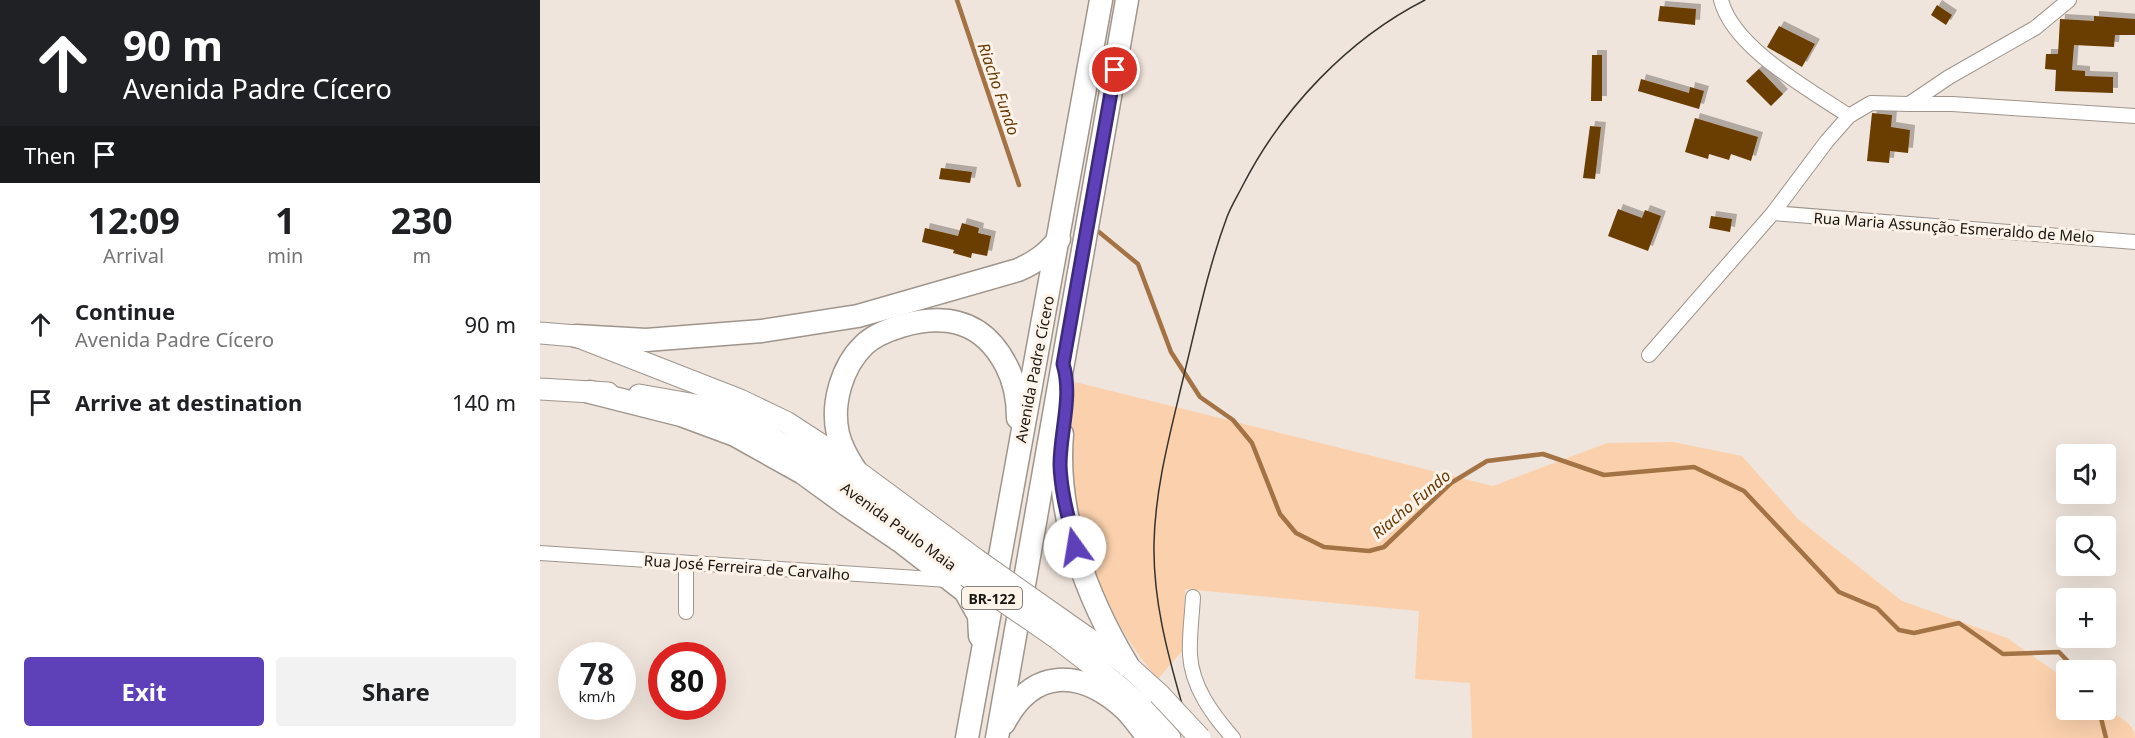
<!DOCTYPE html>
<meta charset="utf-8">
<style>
body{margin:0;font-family:"Noto Sans",sans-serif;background:#f2f2f2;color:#202124;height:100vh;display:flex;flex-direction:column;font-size:22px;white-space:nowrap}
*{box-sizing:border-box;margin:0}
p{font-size:20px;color:#757577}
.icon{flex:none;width:33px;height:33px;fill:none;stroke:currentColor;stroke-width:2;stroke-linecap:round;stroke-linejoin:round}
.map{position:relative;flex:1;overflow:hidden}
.drawer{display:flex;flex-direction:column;background:#fff;width:540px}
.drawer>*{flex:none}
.hud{background:#202124;color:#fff;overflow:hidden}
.tools{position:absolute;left:1516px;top:444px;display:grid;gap:12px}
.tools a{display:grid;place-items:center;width:60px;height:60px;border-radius:6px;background:#fff;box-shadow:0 6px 24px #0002;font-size:30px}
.speed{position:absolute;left:18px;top:642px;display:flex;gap:12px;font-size:30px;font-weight:700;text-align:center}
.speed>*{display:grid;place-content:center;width:78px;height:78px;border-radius:50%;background:#fff;box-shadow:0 6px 24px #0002;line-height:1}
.speed small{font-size:15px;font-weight:400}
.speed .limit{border:9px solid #d22;background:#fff;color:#111}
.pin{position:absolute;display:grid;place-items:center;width:51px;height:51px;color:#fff;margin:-26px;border:3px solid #fff;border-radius:50%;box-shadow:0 2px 6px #0007}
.me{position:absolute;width:66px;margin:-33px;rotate:347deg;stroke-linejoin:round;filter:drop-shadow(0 0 4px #0008)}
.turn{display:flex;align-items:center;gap:21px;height:126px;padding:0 24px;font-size:27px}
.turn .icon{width:78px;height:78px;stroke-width:2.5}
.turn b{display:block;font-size:42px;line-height:51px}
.then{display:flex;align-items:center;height:57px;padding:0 24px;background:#0003;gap:12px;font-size:22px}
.eta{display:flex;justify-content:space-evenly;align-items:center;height:102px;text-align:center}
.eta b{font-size:36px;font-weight:700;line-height:42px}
.cta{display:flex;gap:12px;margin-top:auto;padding:12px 24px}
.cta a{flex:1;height:69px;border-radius:6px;background:#5e41b9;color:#fff;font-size:24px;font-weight:700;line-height:69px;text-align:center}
.cta a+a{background:#f2f2f2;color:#202124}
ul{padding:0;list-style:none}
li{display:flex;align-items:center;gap:18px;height:78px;padding:0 24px}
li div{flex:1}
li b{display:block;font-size:22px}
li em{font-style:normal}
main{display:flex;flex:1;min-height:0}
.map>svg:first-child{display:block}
.green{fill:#fbd1ad}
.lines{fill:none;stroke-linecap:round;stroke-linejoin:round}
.stream{stroke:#a47345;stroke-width:4.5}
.building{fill:#6b3d03;filter:url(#shadow)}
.minor-casing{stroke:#9f958c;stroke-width:16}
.primary-casing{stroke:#9f958c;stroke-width:23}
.trunk-casing{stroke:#9f958c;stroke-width:25}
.minor{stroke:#fff;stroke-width:14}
.primary{stroke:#fff;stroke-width:21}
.trunk{stroke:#fff;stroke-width:22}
.tram{stroke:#36322e;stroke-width:1.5}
.primary-bridge-casing{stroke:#9f958c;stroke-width:23;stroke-linecap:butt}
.primary-bridge{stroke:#fff;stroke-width:21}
.route-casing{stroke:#3d2a78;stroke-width:15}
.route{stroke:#5e41b9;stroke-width:10}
.labels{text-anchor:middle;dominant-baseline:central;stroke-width:6;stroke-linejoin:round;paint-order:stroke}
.shield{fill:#fef3e9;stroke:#5e5953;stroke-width:1.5}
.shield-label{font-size:14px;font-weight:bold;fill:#1a1713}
.street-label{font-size:15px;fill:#1a1713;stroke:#fef3e9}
.water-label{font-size:16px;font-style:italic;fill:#663a06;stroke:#fef3e9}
</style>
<main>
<section class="drawer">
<div class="hud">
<div class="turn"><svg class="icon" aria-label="ahead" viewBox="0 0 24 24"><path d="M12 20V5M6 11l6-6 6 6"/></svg><div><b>90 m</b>Avenida Padre Cícero</div></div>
<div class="then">Then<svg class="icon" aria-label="arrive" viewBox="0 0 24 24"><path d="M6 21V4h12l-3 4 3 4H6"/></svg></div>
</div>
<div class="eta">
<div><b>12:09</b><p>Arrival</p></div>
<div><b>1</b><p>min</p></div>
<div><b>230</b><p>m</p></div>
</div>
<ul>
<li><svg class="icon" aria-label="ahead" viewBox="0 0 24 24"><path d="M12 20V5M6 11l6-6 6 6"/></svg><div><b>Continue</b><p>Avenida Padre Cícero</p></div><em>90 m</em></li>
<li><svg class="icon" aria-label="arrive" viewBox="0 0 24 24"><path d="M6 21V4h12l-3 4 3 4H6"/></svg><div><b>Arrive at destination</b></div><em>140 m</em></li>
</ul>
<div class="cta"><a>Exit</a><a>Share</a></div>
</section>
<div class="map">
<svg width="1595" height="738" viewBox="0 0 1595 738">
<defs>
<filter id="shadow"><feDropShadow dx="5" dy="-5" stdDeviation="0" flood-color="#0004"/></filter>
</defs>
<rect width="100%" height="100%" fill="#f0e5dc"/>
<!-- green -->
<path class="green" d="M 535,382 L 953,486 L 1067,443 L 1133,442 L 1202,456 L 1258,519 L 1362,601 L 1467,638 L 1527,680 L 1527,710 L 1566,710 L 1566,708 C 1577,716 1595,723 1595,738 L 932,738 L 930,683 L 875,679 L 879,611 L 645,589 L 643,650 L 618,679 C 566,620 536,539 531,460 C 529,435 533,407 535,382 Z"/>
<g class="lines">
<!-- stream -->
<g class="stream">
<polyline points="417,0 479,185"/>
<polyline points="559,232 598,264 631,352 660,397 693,420 712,443 740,514 756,533 784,547 829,551 844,547 911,483 947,461 1003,454 1064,475 1154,467 1204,491 1299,592 1337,608 1359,630 1374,633 1419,623 1463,654 1519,652 1536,670"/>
<polyline points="1559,710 1566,738"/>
</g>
</g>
<!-- building -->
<g class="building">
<polygon points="1397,5 1412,15 1406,25 1391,15"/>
<polygon points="1120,6 1156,9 1155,25 1118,21"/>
<polygon points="1554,16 1595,19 1595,35 1575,35 1574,47 1534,45 1532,70 1545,71 1545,76 1573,77 1573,93 1515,91 1516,70 1505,69 1506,54 1518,54 1520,19 1554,21"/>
<polygon points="1239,26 1275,44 1262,67 1227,47"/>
<polygon points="1052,55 1062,55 1062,101 1051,101"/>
<polygon points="1219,69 1243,94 1231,106 1206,81"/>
<polygon points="1101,79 1149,93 1150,87 1164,91 1159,109 1098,91"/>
<polygon points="1332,113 1352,115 1351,127 1370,130 1368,153 1350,151 1349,163 1327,161"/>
<polygon points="1155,118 1218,137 1211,161 1191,154 1189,160 1169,154 1168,159 1145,152"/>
<polygon points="1050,126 1061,127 1055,179 1043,178"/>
<polygon points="401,168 432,172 430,183 399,179"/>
<polygon points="1078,209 1102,218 1105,210 1121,216 1108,251 1068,236"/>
<polygon points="1171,216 1192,219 1190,232 1169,228"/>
<polygon points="422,223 439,228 438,233 451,236 447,256 432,253 431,258 413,253 414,250 382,242 385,228 418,236"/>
</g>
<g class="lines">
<!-- minor casing -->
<g class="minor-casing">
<g id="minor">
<path d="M 1181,0 C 1193,48 1269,89 1309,116"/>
<polyline points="1369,104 1412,104 1595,116"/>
<polyline points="1233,213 1595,242"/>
<polyline points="1109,355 1233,213 1287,141 1309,116 1331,103 1369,104 1409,77 1495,28 1529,0"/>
<polyline points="0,553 408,580"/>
<path d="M 653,597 C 652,616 649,636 650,655 C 652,687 672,714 693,738"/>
<polyline points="146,612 146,563"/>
</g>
</g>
<!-- primary casing -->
<g class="primary-casing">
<g id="primary">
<polyline points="0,333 36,336 200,400 246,422 280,444 437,560"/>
<polyline points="0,389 68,393"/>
<polyline points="99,395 156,405 181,413 213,427 268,459 427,576"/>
<polyline points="522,620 588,666 619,694"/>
<polyline points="514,636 570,679 602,706 630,738"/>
</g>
</g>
<!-- trunk casing -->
<g class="trunk-casing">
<g id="trunk">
<path d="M 36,336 L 106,340 L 222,331 L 318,316 L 478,270 C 496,262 507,254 519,239"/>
<polyline points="50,392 141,415 195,435 263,473 307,505 363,543 425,591 439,616 440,636"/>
<path d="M 522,434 C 515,515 547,598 588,666"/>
<path d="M 316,471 C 308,459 301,447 298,434 C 291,404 302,366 324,345 C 334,335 348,330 361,326 C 406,313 443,321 466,365 C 474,380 478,400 478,418"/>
<path d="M 464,723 C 493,667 541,669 585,709 C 594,718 601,729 609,738"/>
<polyline points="427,738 561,0"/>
<polyline points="457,738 587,0"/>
</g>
</g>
<!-- minor -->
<use href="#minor" class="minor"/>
<!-- primary -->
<use href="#primary" class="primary"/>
<!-- trunk -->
<use href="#trunk" class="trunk"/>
<!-- tram -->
<path class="tram" d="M 642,704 C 627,652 613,599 614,544 C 615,487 631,430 644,375 C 657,322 668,268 687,217 C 691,206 698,195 703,185 C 742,109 808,39 885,0"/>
<!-- primary-bridge casing -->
<g class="primary-bridge-casing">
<g id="primary-bridge">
<polyline points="437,560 522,620"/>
<polyline points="427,576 514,636"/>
<polyline points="619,694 660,738"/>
</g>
</g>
<!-- primary-bridge -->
<use href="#primary-bridge" class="primary-bridge"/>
</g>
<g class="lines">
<!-- route casing -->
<g class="route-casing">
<path id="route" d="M 535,547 C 529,520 521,493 520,465 C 520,432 533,396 523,364 L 575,70"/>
</g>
<!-- route -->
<use href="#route" class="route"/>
</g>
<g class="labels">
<!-- shield labels -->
<rect class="shield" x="422" y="587" width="60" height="22" rx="4.5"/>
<g class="shield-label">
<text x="452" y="598">BR-122</text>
</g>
<!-- street labels -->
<g class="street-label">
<text transform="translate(1414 227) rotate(4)">Rua Maria Assunção Esmeraldo de Melo</text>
<text transform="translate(494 369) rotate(-79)">Avenida Padre Cícero</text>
<text transform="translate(359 526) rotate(36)">Avenida Paulo Maia</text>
<text transform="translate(207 567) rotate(4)">Rua José Ferreira de Carvalho</text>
</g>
<!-- water labels -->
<g class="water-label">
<text transform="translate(459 89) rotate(71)">Riacho Fundo</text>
<text transform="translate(871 504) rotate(-40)">Riacho Fundo</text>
</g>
</g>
</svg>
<div class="tools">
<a><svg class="icon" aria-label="sound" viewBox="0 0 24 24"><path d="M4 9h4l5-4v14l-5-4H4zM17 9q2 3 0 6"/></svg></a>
<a><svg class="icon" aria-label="search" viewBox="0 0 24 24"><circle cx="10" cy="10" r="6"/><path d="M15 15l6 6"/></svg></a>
<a>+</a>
<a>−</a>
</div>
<div class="speed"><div>78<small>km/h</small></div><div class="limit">80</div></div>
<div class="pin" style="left:575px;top:70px;background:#d93025"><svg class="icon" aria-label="arrive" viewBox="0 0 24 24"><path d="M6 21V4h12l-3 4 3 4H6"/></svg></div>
<svg class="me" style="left:535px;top:547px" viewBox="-20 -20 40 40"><circle r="19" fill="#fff"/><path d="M0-13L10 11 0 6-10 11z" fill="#5e41b9"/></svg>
</div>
</main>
